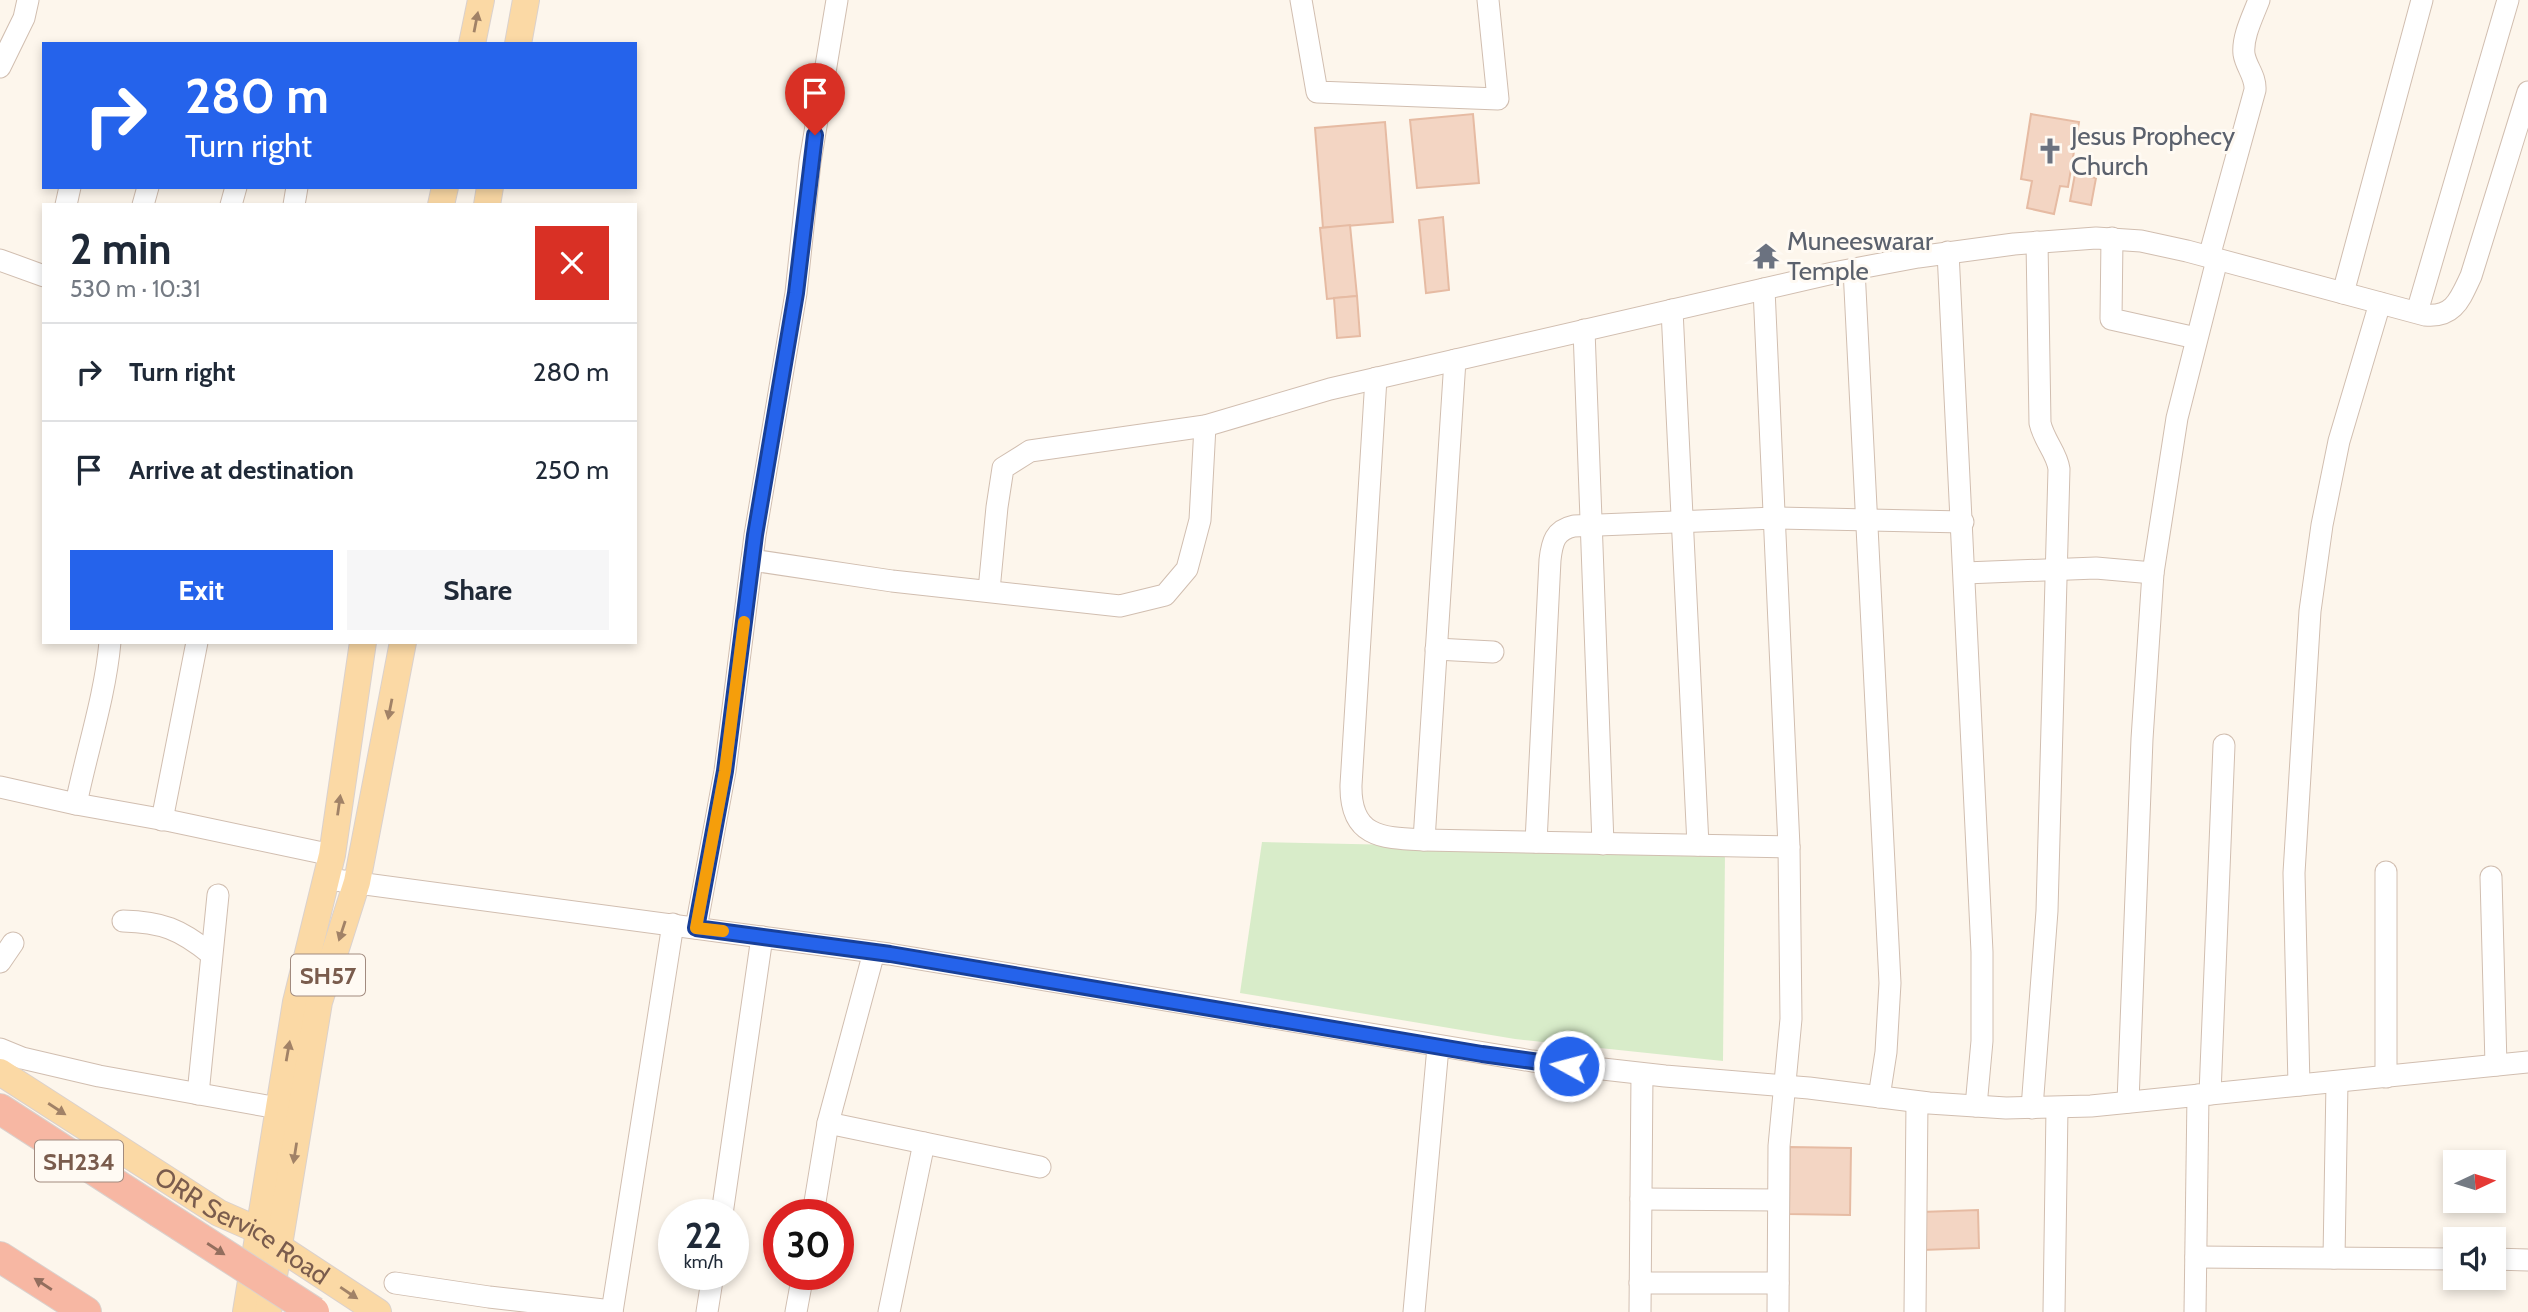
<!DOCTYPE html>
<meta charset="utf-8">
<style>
body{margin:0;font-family:Cabin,sans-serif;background:#f6f6f7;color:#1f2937;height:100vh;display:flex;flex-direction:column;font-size:26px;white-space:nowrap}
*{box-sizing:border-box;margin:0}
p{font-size:23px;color:#747a83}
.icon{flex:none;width:38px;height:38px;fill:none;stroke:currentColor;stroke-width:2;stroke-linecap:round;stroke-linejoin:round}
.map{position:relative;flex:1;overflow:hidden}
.sheet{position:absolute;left:42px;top:203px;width:595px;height:441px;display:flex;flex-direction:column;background:#fff;border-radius:0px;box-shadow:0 4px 10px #0003}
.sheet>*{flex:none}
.top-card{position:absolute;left:42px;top:42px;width:595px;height:147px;border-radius:0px;box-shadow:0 4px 10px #0003;background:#2563eb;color:#fff;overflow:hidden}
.needle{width:46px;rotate:86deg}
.buttons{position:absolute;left:2443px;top:1150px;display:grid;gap:14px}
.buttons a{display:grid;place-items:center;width:63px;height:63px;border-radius:0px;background:#fff;box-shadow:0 4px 10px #0003;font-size:35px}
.speed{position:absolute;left:658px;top:1199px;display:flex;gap:14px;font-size:35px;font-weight:700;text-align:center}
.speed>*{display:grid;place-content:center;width:91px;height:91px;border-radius:50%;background:#fff;box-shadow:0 4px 10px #0003;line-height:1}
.speed small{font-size:18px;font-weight:400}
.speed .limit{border:10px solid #d22;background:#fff;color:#111}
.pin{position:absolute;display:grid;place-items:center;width:60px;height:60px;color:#fff;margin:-72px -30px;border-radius:50% 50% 50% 0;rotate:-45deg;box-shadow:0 0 7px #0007}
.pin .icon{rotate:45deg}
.me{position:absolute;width:77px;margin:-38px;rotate:277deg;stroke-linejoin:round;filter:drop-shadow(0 0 5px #0008)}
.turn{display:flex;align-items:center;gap:24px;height:147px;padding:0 28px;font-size:32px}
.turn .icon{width:91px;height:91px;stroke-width:2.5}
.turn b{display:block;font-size:49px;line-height:60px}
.round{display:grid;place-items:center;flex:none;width:74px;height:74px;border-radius:0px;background:#f6f6f7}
.headline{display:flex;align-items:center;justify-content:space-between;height:119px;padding:0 28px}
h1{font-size:42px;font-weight:700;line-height:52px}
.action{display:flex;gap:14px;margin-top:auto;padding:14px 28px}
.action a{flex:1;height:80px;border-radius:0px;background:#2563eb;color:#fff;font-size:28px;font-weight:700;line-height:80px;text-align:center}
.action a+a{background:#f6f6f7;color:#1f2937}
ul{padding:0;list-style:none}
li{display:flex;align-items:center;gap:21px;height:98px;padding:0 28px;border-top:2px solid #e0e1e3}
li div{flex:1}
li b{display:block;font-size:26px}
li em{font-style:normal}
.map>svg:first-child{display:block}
.green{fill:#d8ecc9}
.building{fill:#f3d5c3;stroke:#e6bba3;stroke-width:2}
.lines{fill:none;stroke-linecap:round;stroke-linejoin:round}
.minor-casing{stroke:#d1beb0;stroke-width:23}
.major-casing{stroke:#dad1cd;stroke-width:28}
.highway-casing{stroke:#dad1cd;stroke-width:32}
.minor{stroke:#fff;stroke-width:21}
.major{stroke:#fbd9a5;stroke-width:26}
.highway{stroke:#f7b7a3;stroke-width:30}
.highway-bridge-casing{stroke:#dad1cd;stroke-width:32;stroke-linecap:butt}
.highway-bridge{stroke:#f7b7a3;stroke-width:30}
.oneway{fill:#a18267}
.oneway2{fill:#936e5e}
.route-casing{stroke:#184099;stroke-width:18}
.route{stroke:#2563eb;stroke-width:12}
.slow{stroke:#f59e0b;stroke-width:12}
.labels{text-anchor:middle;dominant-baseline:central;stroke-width:6;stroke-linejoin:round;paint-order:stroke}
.shield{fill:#fffaf3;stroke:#a28b7f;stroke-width:2}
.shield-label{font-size:24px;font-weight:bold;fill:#7a5c4d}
.worship-label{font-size:26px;fill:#5b616d;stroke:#fffaf3;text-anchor:start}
.street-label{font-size:26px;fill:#7a5c4d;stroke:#fffaf3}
</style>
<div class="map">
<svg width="2528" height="1312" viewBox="0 0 2528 1312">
<rect width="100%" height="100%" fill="#fdf6ec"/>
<!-- green -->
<polygon class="green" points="1262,842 1725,852 1723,1061 1515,1039 1240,993"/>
<!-- building -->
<g class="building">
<polygon points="1473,114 1479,183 1417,188 1410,120"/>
<polygon points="2031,114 2079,122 2068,187 2060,186 2054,214 2027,208 2032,181 2021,179"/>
<polygon points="1385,122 1393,222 1323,228 1315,128"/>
<polygon points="2075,174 2096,178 2091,205 2070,201"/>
<polygon points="1443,217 1449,290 1426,293 1419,220"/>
<polygon points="1350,225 1357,296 1327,299 1320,228"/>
<polygon points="1357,296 1360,336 1337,338 1334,298"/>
<polygon points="1790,1147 1851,1148 1850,1215 1789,1214"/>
<polygon points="1978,1210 1979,1248 1922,1250 1921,1212"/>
</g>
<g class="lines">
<!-- minor casing -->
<g class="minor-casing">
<g id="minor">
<polyline points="1301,0 1317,92 1498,99 1488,0"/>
<polyline points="0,67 24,18 28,0"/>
<polyline points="66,205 70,187"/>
<polyline points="143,205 148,187"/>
<polyline points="231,205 236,187"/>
<polyline points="294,205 297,187"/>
<polyline points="2112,238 2111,319 2196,338"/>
<polyline points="1948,252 1982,952 1982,1041 1976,1106"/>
<path d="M 2209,257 L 2255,90 C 2256,76 2246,67 2244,54 C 2242,37 2253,16 2259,0"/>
<polyline points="0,260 44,276"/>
<polyline points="1854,269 1890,983 1886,1052 1879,1097"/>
<polyline points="1764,289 1789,847 1791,1019 1779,1146 1778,1312"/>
<polyline points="2343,293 2422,0"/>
<polyline points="1672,310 1698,845"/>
<polyline points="2417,312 2508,0"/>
<polyline points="1584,330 1603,844"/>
<path d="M 1376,378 L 1351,785 C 1350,838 1383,838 1424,840 L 1789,847"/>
<polyline points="752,560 892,581 1120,606 1165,595 1187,569 1200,520 1205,426"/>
<polyline points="1965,573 2096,568 2153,573"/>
<path d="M 989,590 L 997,507 L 1003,468 L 1030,451 L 1205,426 L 1330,389 L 1833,273 L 1918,257 L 2014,244 L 2096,238 L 2141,241 L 2187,251 L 2425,315 C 2454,318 2460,299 2471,276 L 2528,92"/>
<polyline points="1436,649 1493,652"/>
<polyline points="0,787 76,804 171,821 332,855"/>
<path d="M 76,804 C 87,750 105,697 110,642"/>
<polyline points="162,820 197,642"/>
<polyline points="1424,840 1455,360"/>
<path d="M 1536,842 L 1550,560 C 1552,542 1555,530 1574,526 L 1775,518 L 1963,522"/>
<polyline points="2386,872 2386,1077"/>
<polyline points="2491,877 2496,1065"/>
<polyline points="328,879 889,954 1532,1061 1665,1076 1809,1088 1929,1103 2006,1108 2091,1106 2528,1062"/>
<path d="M 123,921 C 162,922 180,929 211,954"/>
<polyline points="696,928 725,771 755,535 796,293 810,162 837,0"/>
<polyline points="0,962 13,943"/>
<polyline points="0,1049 22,1058 99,1076 278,1108"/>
<polyline points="2299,1085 2294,873 2310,611 2322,525 2339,441 2380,303"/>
<polyline points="198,1094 218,895"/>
<polyline points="2210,1094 2224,745"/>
<polyline points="2128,1102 2142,739 2153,573 2177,418 2217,260"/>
<path d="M 2032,1108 L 2047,911 L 2059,469 C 2057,453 2044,441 2040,423 L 2037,242"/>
<polyline points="828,1123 1040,1167"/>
<polyline points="1641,1199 1778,1200"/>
<polyline points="722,1214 762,937"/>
<polyline points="813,1214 828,1123 874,952"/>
<polyline points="2196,1257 2455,1259"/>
<polyline points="2334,1258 2337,1082"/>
<polyline points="2494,1259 2528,1260"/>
<polyline points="395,1283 489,1297 612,1311"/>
<polyline points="1640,1283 1778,1283"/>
<polyline points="612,1312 673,924"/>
<polyline points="707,1312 713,1274"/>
<polyline points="796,1312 803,1274"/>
<polyline points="889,1312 924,1143"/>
<polyline points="1414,1312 1438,1047"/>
<polyline points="1640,1312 1642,1074"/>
<polyline points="1915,1312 1917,1102"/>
<polyline points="2054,1312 2057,1108"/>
<polyline points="2195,1312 2198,1095"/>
</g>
</g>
<!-- major casing -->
<g class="major-casing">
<g id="major">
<polyline points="472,44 481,0"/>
<polyline points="518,44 526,0"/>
<polyline points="441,205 445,187"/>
<polyline points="487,205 490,187"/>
<path id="s1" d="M 0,1072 L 219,1213 L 260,1231 L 279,1247 L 378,1312"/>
<polyline points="246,1312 296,1002 332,855 363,642"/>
<polyline points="268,1312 319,1002 357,882 403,642"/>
</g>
</g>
<!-- highway casing -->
<g class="highway-casing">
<g id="highway">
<polyline points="0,1109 159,1212"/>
<polyline points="0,1257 86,1312"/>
</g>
</g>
<!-- minor -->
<use href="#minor" class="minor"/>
<!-- major -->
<use href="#major" class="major"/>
<!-- highway -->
<use href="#highway" class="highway"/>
<!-- highway-bridge casing -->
<g class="highway-bridge-casing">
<polyline id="highway-bridge" points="159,1212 314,1312"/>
</g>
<!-- highway-bridge -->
<use href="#highway-bridge" class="highway-bridge"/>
</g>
<!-- one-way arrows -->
<defs><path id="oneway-solid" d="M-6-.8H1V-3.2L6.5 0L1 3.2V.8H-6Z" transform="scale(1.75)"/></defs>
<g class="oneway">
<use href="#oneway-solid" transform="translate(476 22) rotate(-79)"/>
<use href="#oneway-solid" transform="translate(390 709) rotate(101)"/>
<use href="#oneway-solid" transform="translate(339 805) rotate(-82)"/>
<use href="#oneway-solid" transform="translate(342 931) rotate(108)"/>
<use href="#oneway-solid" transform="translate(288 1051) rotate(-80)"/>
<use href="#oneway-solid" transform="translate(57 1109) rotate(33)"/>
<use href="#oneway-solid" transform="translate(295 1153) rotate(99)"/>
<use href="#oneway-solid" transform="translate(349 1293) rotate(34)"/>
</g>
<g class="oneway2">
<use href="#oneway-solid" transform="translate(216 1249) rotate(33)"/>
<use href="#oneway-solid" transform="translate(43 1284) rotate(-147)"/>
</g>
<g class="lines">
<!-- route casing -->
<g class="route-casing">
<polyline id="route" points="815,135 796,293 755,535 725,771 696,928 890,954 1482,1054 1569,1066"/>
</g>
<!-- route -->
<use href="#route" class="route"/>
<!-- slow -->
<polyline class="slow" points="723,931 696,928 725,771 744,622"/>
</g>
<!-- icons -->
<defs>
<g id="church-bare" transform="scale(2.1)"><path d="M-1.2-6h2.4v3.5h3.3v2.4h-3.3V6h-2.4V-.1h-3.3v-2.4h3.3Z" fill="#6b7280" stroke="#fffaf3" stroke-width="2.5" paint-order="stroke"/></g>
<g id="temple-bare" transform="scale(2.1)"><path d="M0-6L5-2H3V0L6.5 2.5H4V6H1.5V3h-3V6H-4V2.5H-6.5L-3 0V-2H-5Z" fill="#6b7280" stroke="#fffaf3" stroke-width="2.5" paint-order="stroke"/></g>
</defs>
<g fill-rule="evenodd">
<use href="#church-bare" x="2050" y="151"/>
<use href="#temple-bare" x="1766" y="256"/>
</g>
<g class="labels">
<!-- shield labels -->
<g class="shield">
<rect x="291" y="954.5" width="74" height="41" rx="5"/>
<rect x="35" y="1140.5" width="88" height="41" rx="5"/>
</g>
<g class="shield-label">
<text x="328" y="975">SH57</text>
<text x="79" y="1161">SH234</text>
</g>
<!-- worship labels -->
<g class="worship-label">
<text x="2071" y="136">Jesus Prophecy<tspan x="2071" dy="30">Church</tspan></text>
<text x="1787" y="241">Muneeswarar<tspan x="1787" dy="30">Temple</tspan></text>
</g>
<!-- street labels -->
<g class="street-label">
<text stroke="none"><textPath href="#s1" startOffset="287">ORR Service Road</textPath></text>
</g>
</g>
</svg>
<div class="buttons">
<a><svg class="needle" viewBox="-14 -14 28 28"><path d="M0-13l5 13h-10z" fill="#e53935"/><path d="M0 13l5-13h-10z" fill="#747a83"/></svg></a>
<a><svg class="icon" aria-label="sound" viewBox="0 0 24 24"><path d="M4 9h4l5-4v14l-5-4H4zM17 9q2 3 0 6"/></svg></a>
</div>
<div class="speed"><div>22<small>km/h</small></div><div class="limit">30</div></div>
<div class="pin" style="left:815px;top:135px;background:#d93025"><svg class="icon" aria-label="arrive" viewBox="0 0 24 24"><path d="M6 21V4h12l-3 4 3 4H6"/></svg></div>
<svg class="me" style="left:1569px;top:1066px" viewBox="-20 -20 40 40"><circle r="17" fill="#2563eb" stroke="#fff" stroke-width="3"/><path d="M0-11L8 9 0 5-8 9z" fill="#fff"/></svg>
<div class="top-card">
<div class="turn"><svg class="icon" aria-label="right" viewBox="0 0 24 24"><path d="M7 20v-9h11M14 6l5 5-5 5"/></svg><div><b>280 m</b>Turn right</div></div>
</div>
<section class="sheet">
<div class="headline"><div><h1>2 min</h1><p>530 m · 10:31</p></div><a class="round" style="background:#d93025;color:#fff"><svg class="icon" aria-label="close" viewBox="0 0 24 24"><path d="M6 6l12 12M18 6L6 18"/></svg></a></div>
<ul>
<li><svg class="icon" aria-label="right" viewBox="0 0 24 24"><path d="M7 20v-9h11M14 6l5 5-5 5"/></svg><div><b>Turn right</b></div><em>280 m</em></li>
<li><svg class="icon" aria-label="arrive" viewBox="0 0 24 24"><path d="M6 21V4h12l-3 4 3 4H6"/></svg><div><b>Arrive at destination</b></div><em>250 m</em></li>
</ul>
<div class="action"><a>Exit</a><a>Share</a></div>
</section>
</div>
